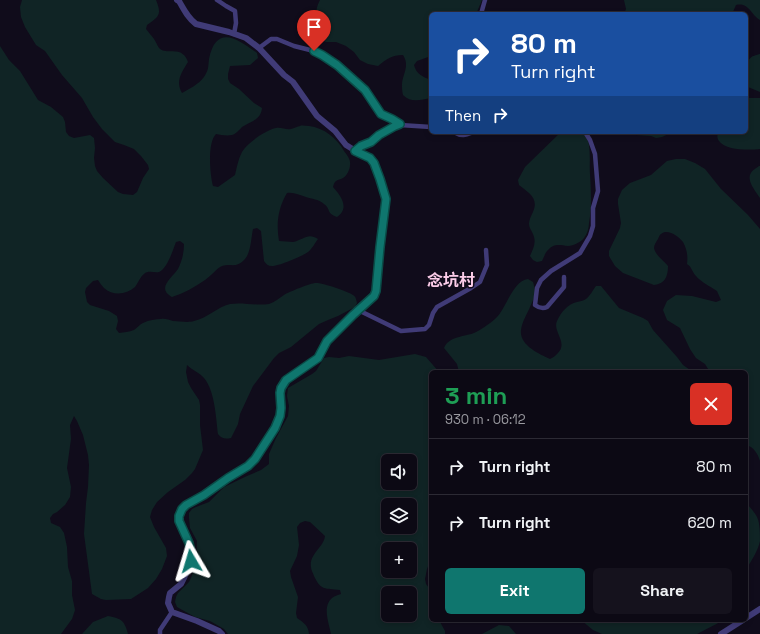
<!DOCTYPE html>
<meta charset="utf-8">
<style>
body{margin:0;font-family:"Space Grotesk","Noto Sans SC",sans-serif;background:#15121d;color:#f1f3f6;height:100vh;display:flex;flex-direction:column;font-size:15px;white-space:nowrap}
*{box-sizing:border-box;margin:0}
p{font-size:13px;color:#9a9aa0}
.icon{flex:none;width:22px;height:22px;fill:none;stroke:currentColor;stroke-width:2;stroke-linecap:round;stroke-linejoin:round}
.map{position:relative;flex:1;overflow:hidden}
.details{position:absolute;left:429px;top:370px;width:319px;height:252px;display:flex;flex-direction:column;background:#0c0914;border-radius:6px;box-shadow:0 2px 6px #0003,0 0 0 1px #2c2a34}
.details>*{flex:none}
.banner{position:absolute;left:429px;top:12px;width:319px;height:122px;border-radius:6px;box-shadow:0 2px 6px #0003,0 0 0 1px #2c2a34;background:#1a4fa0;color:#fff;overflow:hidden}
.fabs{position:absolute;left:381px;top:454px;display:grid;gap:8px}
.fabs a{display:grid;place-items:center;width:36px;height:36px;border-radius:6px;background:#0c0914;box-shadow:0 2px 6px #0003,0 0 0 1px #2c2a34;font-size:20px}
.pin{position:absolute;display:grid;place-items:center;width:34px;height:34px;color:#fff;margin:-41px -17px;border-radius:50% 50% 50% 0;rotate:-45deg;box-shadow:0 0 4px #0007}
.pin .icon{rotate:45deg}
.me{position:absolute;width:44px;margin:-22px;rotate:353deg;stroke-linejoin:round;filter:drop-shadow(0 0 3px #0008)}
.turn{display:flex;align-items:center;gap:14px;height:84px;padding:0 16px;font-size:18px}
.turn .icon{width:52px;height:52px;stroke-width:2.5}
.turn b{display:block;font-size:28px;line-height:34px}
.then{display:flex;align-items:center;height:38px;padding:0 16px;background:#0003;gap:8px;font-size:15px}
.round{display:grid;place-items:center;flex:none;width:42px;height:42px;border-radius:6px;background:#15121d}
.overview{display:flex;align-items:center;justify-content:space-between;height:68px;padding:0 16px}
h1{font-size:24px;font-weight:800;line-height:30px;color:#1e9e55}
.primary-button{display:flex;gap:8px;margin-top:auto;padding:8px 16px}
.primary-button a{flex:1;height:46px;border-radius:6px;background:#0f766e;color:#fff;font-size:16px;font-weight:800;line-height:46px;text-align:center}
.primary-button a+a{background:#15121d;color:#f1f3f6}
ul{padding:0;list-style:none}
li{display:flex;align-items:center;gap:12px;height:56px;padding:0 16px;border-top:1px solid #2c2a34}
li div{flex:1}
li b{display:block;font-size:15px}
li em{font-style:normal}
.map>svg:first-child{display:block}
.green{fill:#102425;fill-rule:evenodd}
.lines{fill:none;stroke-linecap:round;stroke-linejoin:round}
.minor{stroke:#403b77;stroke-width:4.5}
.tertiary{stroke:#403b77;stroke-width:6}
.route-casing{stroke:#0a4d48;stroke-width:10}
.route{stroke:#0f766e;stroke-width:7}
.labels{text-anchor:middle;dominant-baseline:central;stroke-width:3;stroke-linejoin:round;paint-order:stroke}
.quarter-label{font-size:16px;font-weight:bold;fill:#fbcce8;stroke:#100c1b}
</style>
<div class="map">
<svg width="760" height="634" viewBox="0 0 760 634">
<rect width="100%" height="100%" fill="#100c1b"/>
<!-- green -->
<g class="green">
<path d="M 22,0 L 156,0 C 162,15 159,16 147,25 L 146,29 C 149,33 152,36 154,39 C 156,42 157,45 159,48 C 166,56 182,44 188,62 C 182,72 175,81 182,93 C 189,89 199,84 204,77 C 209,69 208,67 209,59 C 216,24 237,38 257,53 L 258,58 L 250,65 L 230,66 L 228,74 L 228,79 L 230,83 L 239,89 L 254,103 L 262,108 C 261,120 250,122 242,127 C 239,130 236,134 232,135 C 227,136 221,135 216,134 C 207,143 210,175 213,186 L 218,187 L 235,175 C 237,167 238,160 242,152 C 247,143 266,130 276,128 C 281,127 286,130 291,129 C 295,128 296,127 300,126 C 302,125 306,126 309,126 C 324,128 337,138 344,151 C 347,155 351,160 350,165 C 350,169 347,176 343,178 C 337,181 335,179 333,187 C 341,196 350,208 337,217 C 326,213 331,209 324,204 C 318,199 312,199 306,197 C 299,195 294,192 287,193 C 278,208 276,224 279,241 C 284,241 288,242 293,242 C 303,240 308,232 318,239 C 315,243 312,249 308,252 C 303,256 279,266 272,266 C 268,266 266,264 264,261 L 261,231 L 257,228 L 253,229 C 251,238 251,252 245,259 C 236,269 232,263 222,266 C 217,268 210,277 205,280 C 195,287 184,293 172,297 C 156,288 172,278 178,269 C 182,261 184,253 184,244 L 180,241 L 176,242 C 173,250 167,269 159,272 C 154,273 148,270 144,274 C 140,277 138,283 135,287 C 126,295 113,296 104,288 C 102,286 100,283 98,280 L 93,281 L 86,288 L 85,292 L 87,302 L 90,305 L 109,311 L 117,316 L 118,321 L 116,329 L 119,333 C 124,332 129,332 134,330 C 137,328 140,324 143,323 C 149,320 156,319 161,319 C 165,318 169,320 173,321 C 179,321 188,323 194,321 C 208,318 217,307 230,304 C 243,302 256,306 269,304 C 275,302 279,298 284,295 C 289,292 310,283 316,283 C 323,283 347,291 353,295 C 356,297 356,299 357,303 L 355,307 L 338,316 L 328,320 L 319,324 L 291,347 L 279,353 L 274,358 L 253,386 L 240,414 L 238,424 L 231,438 C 225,439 222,439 218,434 C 216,418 215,391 204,378 C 200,373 192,370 187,365 L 186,372 L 188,382 L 191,388 L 199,400 L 200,405 L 200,425 L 203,450 L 195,469 L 192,473 L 185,480 L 168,492 L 157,502 L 152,510 L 150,517 L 154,527 L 166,548 L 167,556 L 162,569 L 156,579 L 148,588 L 131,599 L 106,600 L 101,599 L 92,594 L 84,534 L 86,503 L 88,487 L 89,465 L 88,455 L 83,435 L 77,421 L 74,416 L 70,425 L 71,439 L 67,468 L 71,487 L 70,497 L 65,505 L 57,512 L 53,514 L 50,518 L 51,523 L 60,527 L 64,533 L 67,547 L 68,567 L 72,581 L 72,595 L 75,610 L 72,619 L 61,634 L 0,634 L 0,46 L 9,60 L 20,71 L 38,100 L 51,107 L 63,117 L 65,122 L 66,132 L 69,136 L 74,138 L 90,135 L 94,138 L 95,148 L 94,158 L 95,166 L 97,171 L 103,178 L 118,192 L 123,194 L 133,195 L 137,192 L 143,178 L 149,169 L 148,165 L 141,156 L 134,149 L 124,145 L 115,142 L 102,129 L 93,117 L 82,98 L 62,75 L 45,51 L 36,45 L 25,27 L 21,17 L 20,7 Z"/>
<path d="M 320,0 L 482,0 L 476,14 L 431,14 L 431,56 L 417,61 L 414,65 C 416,74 423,77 431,80 L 431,98 C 420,100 411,103 403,95 C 402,91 402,88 402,84 C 403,73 410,66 403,55 C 391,55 387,59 378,66 L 368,64 L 360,60 L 354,52 L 346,46 L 336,42 L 326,42 L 321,40 C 320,35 322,29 321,24 C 319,12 313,14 320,0 Z"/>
<path d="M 624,0 L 760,0 L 760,20 C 751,15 749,2 736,5 L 732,14 L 624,14 L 626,9 Z"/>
<path d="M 760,54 L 760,92 L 748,87 L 746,85 C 746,76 744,61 753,56 C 754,56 759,54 760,54 Z"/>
<path d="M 746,98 L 760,98 L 760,149 C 750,150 726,151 719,141 C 717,139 717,135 718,132 L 746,132 Z"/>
<path d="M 561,132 C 568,132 580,130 585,135 C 592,143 589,164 590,174 C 591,191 592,207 589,223 C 589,228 587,234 584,238 C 581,242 573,246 568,246 C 560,245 554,243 548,250 C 545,253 544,257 542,261 L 537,262 L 533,260 L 530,256 C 534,247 537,241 532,232 C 531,230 529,227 529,224 C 529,220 531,216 533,212 C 539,198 529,193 519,185 L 518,180 L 525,167 Z"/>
<polygon points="619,132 673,132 662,137 656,138 651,136 622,134"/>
<path d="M 676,159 L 685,159 L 695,163 L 705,169 L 721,189 L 748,215 L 760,229 L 760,461 C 758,454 754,447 746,445 L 746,372 L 710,372 L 705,364 L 696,358 L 690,349 L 680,328 L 667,320 L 663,310 L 667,301 L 676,295 L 692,296 L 716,302 L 721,300 L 717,291 C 710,286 702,283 696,276 C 692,272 692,267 687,264 C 688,256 687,249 683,242 C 679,236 667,228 661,234 C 660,234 658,239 658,239 C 656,242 654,245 654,248 C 655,255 664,261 668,266 C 668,276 665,284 654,285 L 623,273 L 615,266 L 609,256 L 609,251 L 620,228 L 621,223 L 618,204 L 618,199 L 622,190 L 630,183 L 651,175 L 667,161 Z"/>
<path d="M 759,166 L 760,166 L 760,198 C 756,192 746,180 751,173 C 752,170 757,168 759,166 Z"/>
<path d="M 528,279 L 533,282 C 534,285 535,289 535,292 C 535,297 532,302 530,307 C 527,314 522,322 521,330 C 519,345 539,354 550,359 C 554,357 555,356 558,353 C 559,351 561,350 561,348 C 564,339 553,330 557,321 C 561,312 568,304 577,302 C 580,301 583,301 586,299 C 590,296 593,290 596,286 L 601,286 L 619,308 L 643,318 L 648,321 L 653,330 L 677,357 L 683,365 L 693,372 L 459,372 L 457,364 L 444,348 C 449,336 464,337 474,333 C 481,330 489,324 495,319 C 506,310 512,281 528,279 Z"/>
<path d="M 415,354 L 426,357 L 439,372 L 431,372 L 431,559 L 427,569 L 425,579 L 426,584 L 429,588 L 431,598 L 431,620 L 439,620 L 445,631 L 445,634 L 331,634 C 329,623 322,607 332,598 C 334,596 338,595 341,594 L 340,590 C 325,588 321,591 314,576 C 313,573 311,570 311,567 C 309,554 324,547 325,536 L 310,522 L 305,521 L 300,523 L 297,527 L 299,545 L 297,556 L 290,571 L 291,577 L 298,597 L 296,613 L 297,618 C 304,623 308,625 309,634 L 228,634 L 224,629 L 210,621 L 195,617 L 177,607 L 175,602 L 176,597 L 178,593 L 189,582 L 191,578 L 196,563 L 197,541 L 190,528 L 189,518 L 189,513 L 192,509 L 196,507 L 209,502 L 224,487 L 247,476 L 261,470 L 269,464 L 269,454 L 276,438 L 288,416 L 289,406 L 287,396 L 288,388 L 312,374 L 316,371 L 324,358 L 329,357 L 339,358 L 349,356 L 379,360 ZM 388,461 L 410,461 L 410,483 L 388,483 ZM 388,505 L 410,505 L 410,527 L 388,527 ZM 388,549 L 410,549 L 410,571 L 388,571 ZM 388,593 L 410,593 L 410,615 L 388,615 Z"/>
<path d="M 746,502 C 749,507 754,511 757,517 C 760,523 760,534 760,541 C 758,551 751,561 746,570 Z"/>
<path d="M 108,616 C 122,619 124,620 128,634 L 82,634 L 93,622 Z"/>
<polygon points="581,620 724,620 697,634 602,634 593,630"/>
<polygon points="499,625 509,626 516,634 482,634"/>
</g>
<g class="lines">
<!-- minor -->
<g class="minor">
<polyline points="217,0 226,6 235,11 236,23 234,34"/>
<polyline points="481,14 485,0"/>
<polyline points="259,48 271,39 277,39 294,46 314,51 322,55 337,65 365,90 381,114 392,119 400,125"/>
<path d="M 454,132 C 462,137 466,135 474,132"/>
<polyline points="355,151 361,146 371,142 379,135 395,126 400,125 431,127"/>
<path d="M 564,277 L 564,287 L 547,307 C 543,309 539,308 535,305 L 537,288 L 541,280 L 551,271 L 580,253 L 590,236 L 593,226 L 593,208 L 598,191 L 595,154 L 590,140 L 585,132"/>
<polyline points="358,310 401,331 425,329 429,325 433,313 437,307 471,288 480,282 487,265 486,250"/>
<polyline points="160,634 160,630 172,612"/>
</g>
<!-- tertiary -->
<g class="tertiary">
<path d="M 177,0 L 179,1 C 184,10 188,18 196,24 L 229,32 L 246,38 L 259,48 L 284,75 L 293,82 L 317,116 L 335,131 L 346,145 L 359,153 L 370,158 L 374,163 L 380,179 L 386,199 L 380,247 L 377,283 L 376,291 L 374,296 L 353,315 L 327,341 L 318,358 L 286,380 L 281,388 L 280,393 L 281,408 L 280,415 L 275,427 L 255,459 L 248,466 L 228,478 L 204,495 L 186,505 L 183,509 L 179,516 L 179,521 L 189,543 L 191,553 L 191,561 L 184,578 L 181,584 L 170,593 L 169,597 L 168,603 L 172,612 L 197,621 L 219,631 L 222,634"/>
<polyline points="746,618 760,609"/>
<polyline points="721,634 743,620"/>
</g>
</g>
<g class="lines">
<!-- route casing -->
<g class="route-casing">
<polyline id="route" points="191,561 191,553 189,543 179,521 179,516 182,509 186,505 204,495 228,478 248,466 255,459 275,428 280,416 281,408 280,393 281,388 286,380 318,358 327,341 353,315 374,296 376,291 380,247 386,199 380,179 374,163 370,158 355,151 361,146 371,142 379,135 395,126 400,124 392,119 381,114 365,90 337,65 322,55 314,51"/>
</g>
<!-- route -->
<use href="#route" class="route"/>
</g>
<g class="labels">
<!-- quarter labels -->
<g class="quarter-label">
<text x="451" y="280">念坑村</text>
</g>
</g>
</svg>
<div class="fabs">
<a><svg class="icon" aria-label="sound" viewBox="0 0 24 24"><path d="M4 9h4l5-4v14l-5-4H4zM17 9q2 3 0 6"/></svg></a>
<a><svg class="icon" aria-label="layers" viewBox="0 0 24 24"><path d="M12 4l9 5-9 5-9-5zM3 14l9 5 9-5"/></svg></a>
<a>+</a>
<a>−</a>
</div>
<div class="pin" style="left:314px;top:51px;background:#d93025"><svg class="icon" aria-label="arrive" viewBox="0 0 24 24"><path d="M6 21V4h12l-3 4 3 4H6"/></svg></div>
<svg class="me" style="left:191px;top:561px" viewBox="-20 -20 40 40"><path d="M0-17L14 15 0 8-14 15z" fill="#0f766e" stroke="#fff" stroke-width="4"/></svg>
<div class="banner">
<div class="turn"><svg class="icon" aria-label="right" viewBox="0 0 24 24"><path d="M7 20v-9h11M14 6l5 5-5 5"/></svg><div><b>80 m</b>Turn right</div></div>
<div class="then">Then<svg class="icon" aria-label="right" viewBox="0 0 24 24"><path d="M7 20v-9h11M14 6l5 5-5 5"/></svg></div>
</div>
<section class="details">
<div class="overview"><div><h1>3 min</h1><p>930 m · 06:12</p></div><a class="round" style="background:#d93025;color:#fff"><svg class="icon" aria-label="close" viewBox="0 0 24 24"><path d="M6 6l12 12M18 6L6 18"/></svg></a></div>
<ul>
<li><svg class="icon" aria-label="right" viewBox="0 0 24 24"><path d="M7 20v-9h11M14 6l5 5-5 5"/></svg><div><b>Turn right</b></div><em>80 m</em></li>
<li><svg class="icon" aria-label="right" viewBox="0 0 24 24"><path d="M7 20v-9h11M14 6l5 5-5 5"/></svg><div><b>Turn right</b></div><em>620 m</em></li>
</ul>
<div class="primary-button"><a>Exit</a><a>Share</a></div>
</section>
</div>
